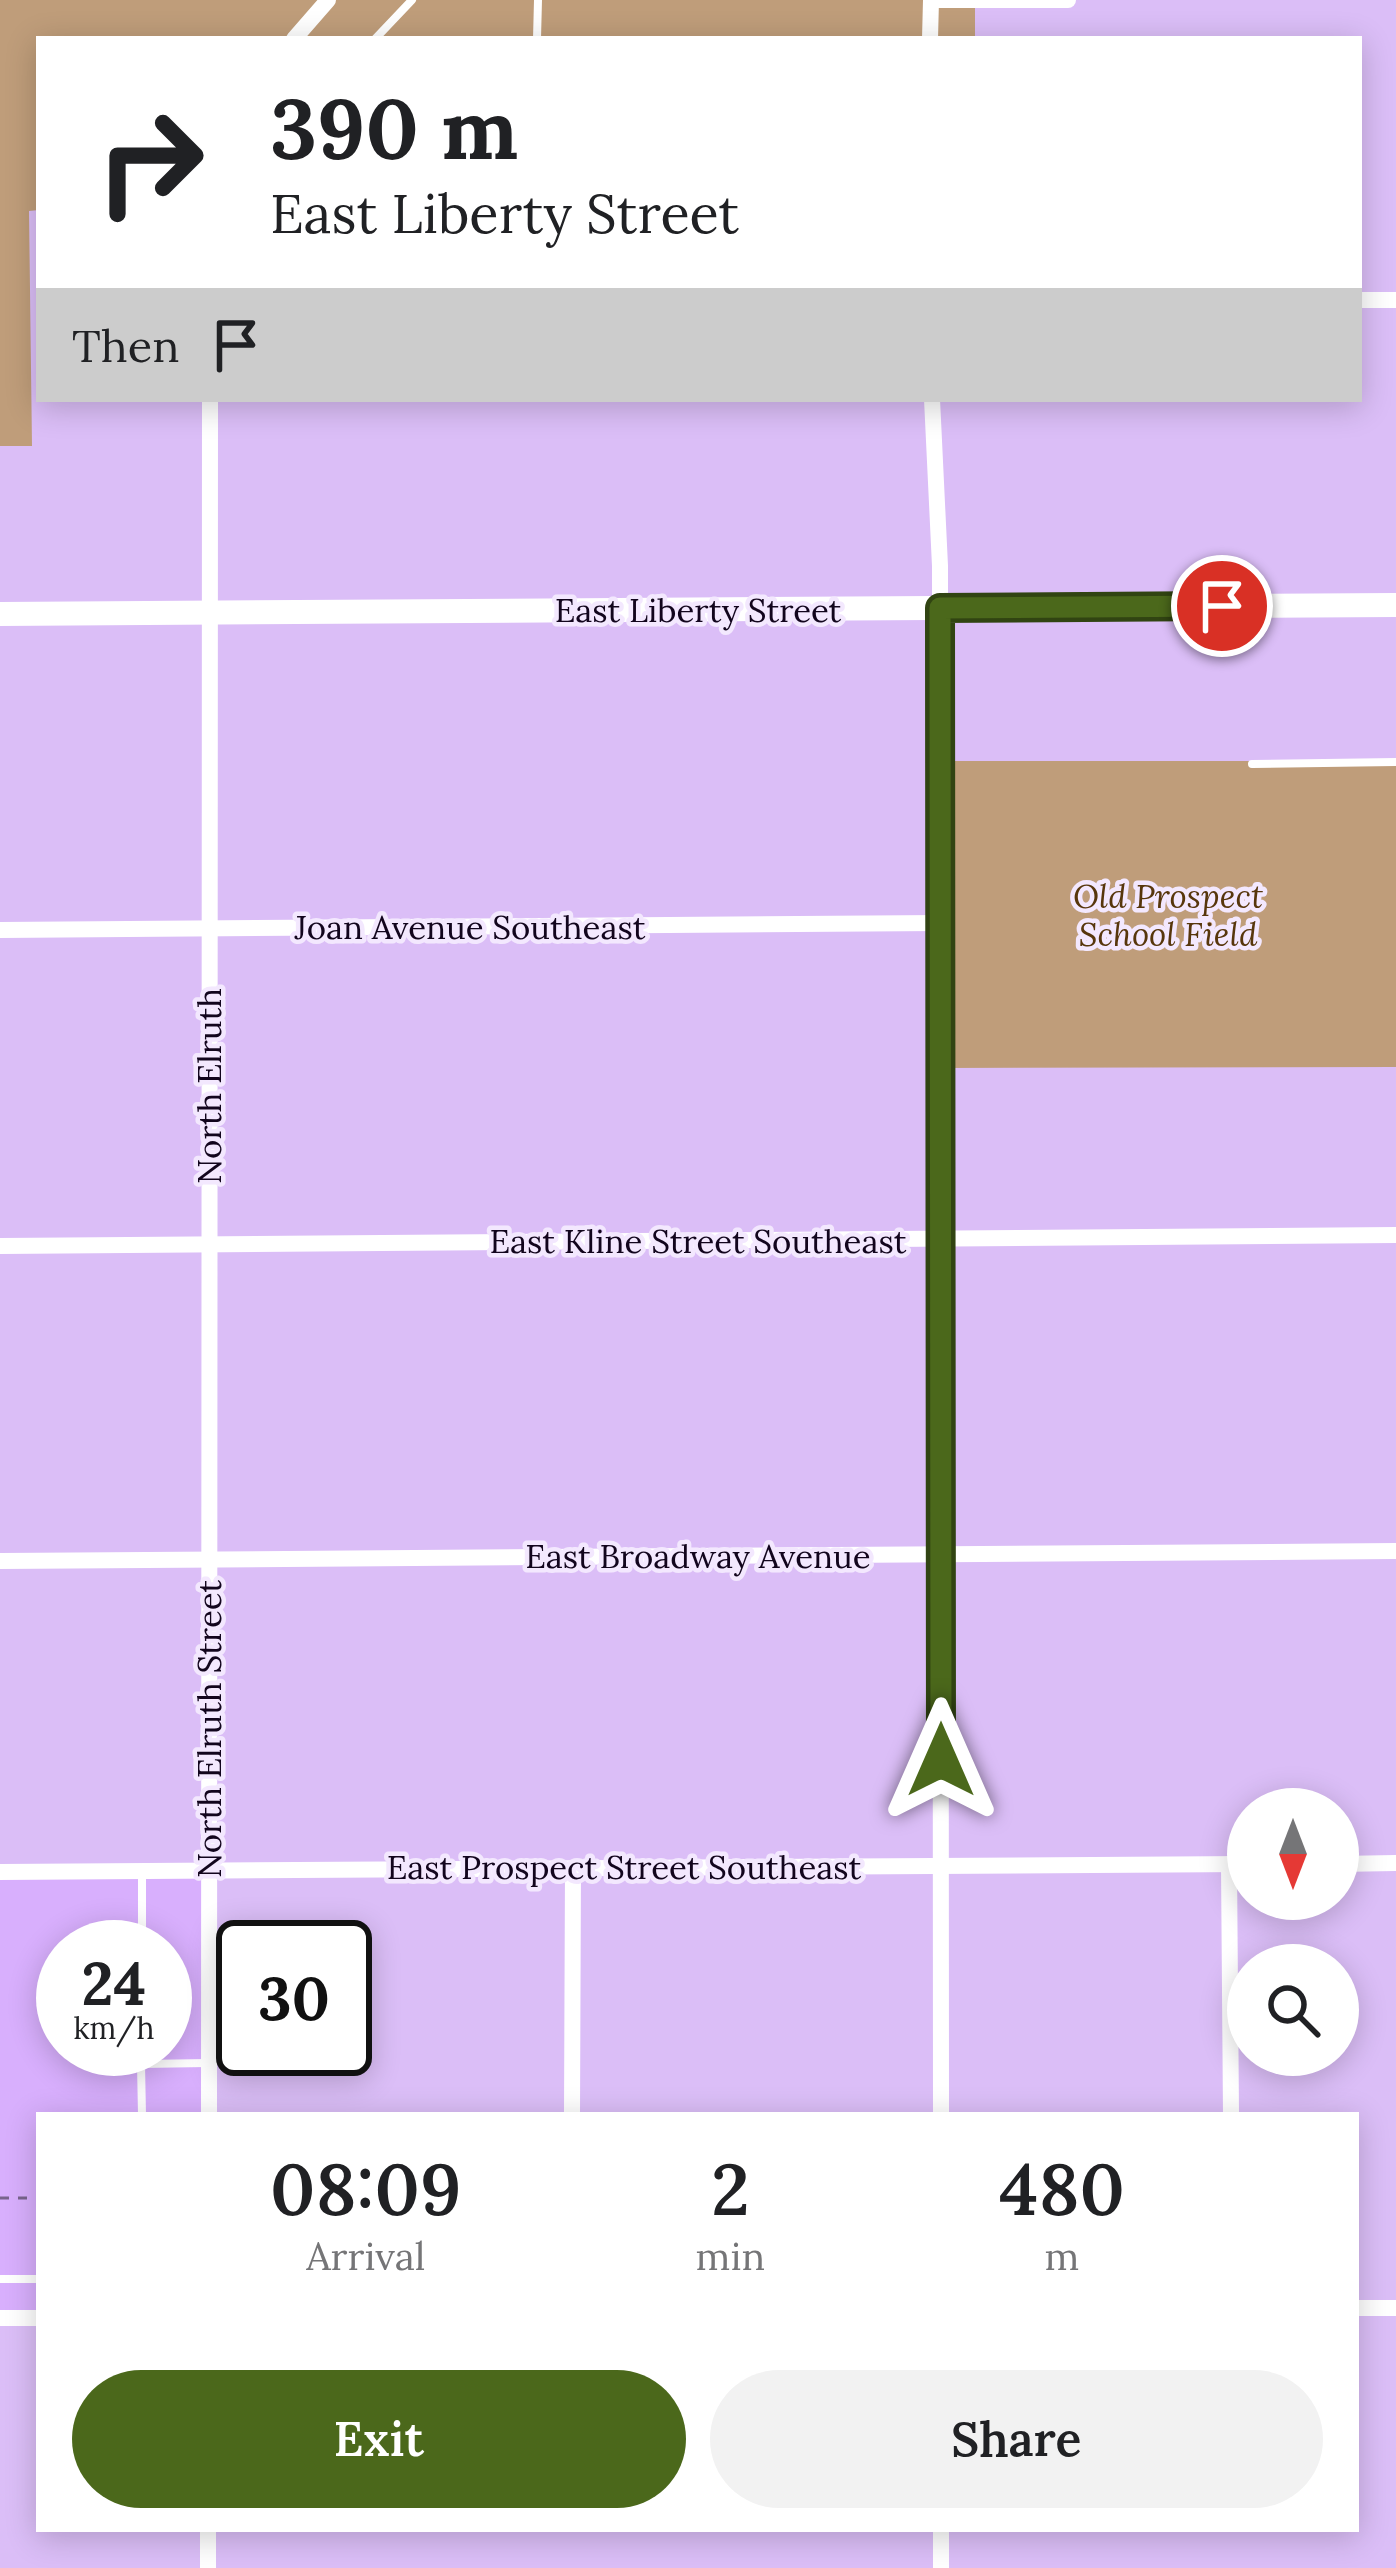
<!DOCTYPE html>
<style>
body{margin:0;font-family:Lora,serif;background:#f2f2f2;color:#202124;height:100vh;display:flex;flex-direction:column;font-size:45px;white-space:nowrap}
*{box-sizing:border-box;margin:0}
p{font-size:39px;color:#757577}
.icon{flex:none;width:66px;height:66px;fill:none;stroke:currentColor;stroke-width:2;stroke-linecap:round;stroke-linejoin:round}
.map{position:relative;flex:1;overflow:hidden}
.side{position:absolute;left:36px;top:2112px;width:1323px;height:420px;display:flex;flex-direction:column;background:#fff;border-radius:0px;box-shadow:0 6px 30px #0003}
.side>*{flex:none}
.guide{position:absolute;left:36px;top:36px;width:1326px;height:366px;border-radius:0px;box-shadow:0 6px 30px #0003;background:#fff;color:#202124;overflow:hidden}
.needle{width:78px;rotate:180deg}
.tools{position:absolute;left:1227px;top:1788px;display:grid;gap:24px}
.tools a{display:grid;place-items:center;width:132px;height:132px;border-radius:50%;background:#fff;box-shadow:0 6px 30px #0003;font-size:60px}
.speed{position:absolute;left:36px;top:1920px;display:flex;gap:24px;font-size:60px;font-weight:700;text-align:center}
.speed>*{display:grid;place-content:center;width:156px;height:156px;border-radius:50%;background:#fff;box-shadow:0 6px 30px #0003;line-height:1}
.speed small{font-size:30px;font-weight:400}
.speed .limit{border:6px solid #111;border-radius:18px;background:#fff;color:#111}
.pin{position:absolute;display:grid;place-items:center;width:102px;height:102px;color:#fff;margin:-51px;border:6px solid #fff;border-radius:50%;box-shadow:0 3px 12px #0007}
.me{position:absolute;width:132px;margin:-66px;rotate:0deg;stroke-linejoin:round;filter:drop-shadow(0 0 9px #0008)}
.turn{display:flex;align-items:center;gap:42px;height:252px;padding:0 36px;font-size:54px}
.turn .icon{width:156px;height:156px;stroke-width:2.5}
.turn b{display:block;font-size:84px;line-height:102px}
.then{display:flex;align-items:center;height:114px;padding:0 36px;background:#0003;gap:24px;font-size:45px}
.eta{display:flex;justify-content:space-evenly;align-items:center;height:204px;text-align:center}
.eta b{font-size:72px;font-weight:600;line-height:84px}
.primary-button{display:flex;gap:24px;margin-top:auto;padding:24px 36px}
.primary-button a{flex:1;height:138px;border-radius:72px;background:#4b681b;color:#fff;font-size:48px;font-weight:600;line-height:138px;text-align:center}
.primary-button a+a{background:#f2f2f2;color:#202124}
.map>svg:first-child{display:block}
.built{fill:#d8affd;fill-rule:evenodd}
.green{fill:#bf9d7a}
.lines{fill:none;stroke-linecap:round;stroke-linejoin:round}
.path{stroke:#79648d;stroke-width:3;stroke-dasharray:9 9;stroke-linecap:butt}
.lane{stroke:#fff;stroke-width:8}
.street{stroke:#fff;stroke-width:16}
.secondary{stroke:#fff;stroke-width:24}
.route-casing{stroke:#314412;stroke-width:30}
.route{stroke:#4b681b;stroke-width:21}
.labels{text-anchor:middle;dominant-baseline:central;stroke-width:9;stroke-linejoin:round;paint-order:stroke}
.street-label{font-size:33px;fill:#12051d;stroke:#f3e8fe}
.park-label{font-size:33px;font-style:italic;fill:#57360c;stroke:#f3e8fe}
</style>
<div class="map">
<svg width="1396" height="2568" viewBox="0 0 1396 2568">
<rect width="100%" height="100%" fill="#dbbef7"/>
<!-- built -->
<path class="built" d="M 209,1870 L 209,2115 L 39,2115 L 39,2318 L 0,2318 L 0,1872 ZM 63,1947 L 165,1947 L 165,2049 L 63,2049 Z"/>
<!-- green -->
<g class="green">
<polygon points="0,0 975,0 975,39 39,39 39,210 29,211 32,446 0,446"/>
<polygon points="940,761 1396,761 1396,1067 940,1068"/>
</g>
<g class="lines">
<!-- path -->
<polyline class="path" points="0,2198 39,2198"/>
<!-- lane -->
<g class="lane">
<polyline points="375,39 412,0"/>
<polyline points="537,39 538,0"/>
<polyline points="1252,764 1396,762"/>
<polyline points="142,1947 142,1871"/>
<polyline points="141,2049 141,2064 208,2063"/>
<polyline points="141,2064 142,2115"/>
<polyline points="0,2279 39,2279"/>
</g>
<!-- street -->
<g class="street">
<polyline points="931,0 1068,0"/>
<polyline points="294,39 328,0"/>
<polyline points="930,39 931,0"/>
<polyline points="1359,300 1396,300"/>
<polyline points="932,399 940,566 941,2115"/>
<polyline points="0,930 940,923"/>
<polyline points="0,1246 1396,1235"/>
<polyline points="0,1561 1396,1551"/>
<polyline points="1229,1864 1231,2115"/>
<polyline points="1338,1864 1396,1863"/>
<polyline points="0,1872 1248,1864"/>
<polyline points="209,2115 210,399"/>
<polyline points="572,2115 573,1868"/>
<polyline points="1356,2308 1396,2308"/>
<polyline points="0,2318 39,2318"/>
<polyline points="208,2568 208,2529"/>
<polyline points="941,2568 941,2529"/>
</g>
<!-- secondary -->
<polyline class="secondary" points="0,614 1396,605"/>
</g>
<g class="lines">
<!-- route casing -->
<g class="route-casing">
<polyline id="route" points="941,1760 940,608 1222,606"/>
</g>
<!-- route -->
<use href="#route" class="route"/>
</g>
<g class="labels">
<!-- street labels -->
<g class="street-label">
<text x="698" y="610">East Liberty Street</text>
<text x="470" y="927">Joan Avenue Southeast</text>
<text transform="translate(209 1086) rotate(-90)">North Elruth</text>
<text x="698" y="1241">East Kline Street Southeast</text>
<text x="698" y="1556">East Broadway Avenue</text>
<text transform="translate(209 1729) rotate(-90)">North Elruth Street</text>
<text x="624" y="1867">East Prospect Street Southeast</text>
</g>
<!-- park labels -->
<g class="park-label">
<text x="1168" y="896">Old Prospect<tspan x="1168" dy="38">School Field</tspan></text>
</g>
</g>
</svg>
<div class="tools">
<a><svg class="needle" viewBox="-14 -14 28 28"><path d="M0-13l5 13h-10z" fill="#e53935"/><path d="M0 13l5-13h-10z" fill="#757577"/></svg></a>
<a><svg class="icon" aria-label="search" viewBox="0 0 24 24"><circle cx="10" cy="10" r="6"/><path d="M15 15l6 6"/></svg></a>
</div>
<div class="speed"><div>24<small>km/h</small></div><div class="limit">30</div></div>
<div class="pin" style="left:1222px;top:606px;background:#d93025"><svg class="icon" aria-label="arrive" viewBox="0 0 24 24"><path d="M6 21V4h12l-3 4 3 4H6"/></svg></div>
<svg class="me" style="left:941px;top:1760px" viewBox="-20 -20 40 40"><path d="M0-17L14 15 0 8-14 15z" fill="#4b681b" stroke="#fff" stroke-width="4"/></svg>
<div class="guide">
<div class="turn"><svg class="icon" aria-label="right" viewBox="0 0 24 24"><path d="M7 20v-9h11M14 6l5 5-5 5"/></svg><div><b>390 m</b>East Liberty Street</div></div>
<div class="then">Then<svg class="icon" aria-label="arrive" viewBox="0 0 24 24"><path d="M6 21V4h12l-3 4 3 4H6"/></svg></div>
</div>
<section class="side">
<div class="eta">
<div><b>08:09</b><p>Arrival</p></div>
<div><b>2</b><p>min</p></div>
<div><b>480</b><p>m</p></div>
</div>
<div class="primary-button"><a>Exit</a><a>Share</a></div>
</section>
</div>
